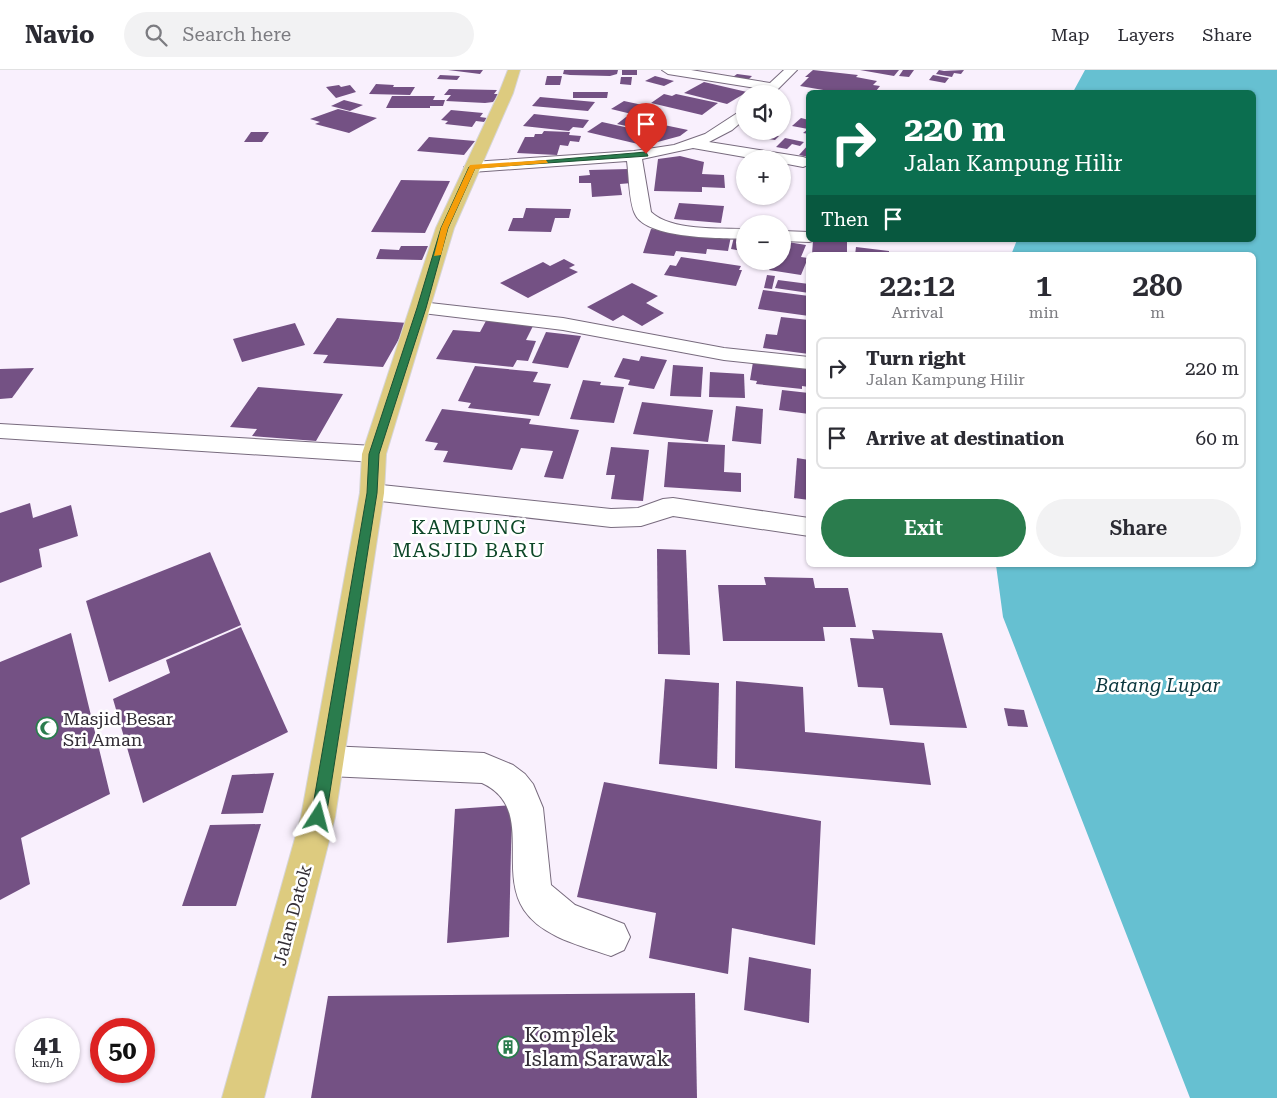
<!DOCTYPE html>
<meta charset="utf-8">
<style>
body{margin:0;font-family:"Roboto Serif",serif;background:#f2f2f3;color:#2b2b33;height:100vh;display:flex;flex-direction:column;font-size:19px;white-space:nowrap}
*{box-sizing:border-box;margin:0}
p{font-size:16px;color:#7c7c81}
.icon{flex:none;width:28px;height:28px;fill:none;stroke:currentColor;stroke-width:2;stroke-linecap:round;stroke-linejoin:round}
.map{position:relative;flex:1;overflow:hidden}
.details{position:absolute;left:806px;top:182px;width:450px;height:315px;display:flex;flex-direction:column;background:#fff;border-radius:8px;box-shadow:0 1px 4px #0004}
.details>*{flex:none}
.hud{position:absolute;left:806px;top:20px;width:450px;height:152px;border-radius:8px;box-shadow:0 1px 4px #0004;background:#0b6e4f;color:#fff;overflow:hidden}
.tools{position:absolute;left:736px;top:15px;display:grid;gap:10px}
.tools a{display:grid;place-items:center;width:55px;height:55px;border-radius:50%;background:#fff;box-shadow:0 1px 4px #0004;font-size:25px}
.speed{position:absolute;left:15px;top:948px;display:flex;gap:10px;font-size:25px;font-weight:700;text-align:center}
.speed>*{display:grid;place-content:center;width:65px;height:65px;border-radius:50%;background:#fff;box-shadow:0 1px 4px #0004;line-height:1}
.speed small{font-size:12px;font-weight:400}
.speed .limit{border:8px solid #d22;background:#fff;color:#111}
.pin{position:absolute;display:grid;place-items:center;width:42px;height:42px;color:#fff;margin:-51px -21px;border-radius:50% 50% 50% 0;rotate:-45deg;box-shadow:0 0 5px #0007}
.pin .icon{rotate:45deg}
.me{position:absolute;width:55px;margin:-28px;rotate:9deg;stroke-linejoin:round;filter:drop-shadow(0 0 4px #0008)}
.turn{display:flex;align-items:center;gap:18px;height:105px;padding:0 15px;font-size:22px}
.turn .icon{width:65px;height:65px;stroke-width:2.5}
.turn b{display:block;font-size:35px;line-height:42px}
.then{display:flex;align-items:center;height:48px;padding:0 15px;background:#0003;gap:10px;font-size:19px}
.eta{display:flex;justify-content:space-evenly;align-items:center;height:85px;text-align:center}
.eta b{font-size:30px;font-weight:600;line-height:35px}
.button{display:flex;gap:10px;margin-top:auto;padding:10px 15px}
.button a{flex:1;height:58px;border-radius:30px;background:#2a7c4d;color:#fff;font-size:20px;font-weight:600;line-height:58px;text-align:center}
.button a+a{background:#f2f2f3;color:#2b2b33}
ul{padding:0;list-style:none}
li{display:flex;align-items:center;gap:15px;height:62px;margin:0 10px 8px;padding:0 5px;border:2px solid #e1e1e2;border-radius:8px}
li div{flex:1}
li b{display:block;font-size:19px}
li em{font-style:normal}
header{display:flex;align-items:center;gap:30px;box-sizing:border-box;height:70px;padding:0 25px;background:#fff;border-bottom:1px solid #e1e1e2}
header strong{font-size:24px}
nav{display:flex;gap:28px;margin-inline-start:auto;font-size:18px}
.search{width:350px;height:45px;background:#f2f2f3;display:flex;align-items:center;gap:12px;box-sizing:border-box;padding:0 18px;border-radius:28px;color:#7c7c81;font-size:19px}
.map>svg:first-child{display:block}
.water{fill:#66c0d1}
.building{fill:#745184}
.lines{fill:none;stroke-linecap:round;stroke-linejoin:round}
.minor-casing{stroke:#786b7e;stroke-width:2}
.major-casing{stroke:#d6d5d7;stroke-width:2}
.minor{fill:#fff;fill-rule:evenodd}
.major{fill:#ddcb7f;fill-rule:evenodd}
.route{fill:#2a7c4d;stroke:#1b5132}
.slow{fill:#f59e0b}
.labels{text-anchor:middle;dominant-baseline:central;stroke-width:5;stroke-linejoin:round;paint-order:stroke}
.poi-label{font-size:18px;fill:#332e36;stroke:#fff;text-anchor:start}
.street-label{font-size:18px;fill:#332e36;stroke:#fff}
.water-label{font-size:19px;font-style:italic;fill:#0b373f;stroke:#fff}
.quarter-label{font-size:20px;letter-spacing:1px;fill:#0d4728;stroke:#fff}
.near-poi-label{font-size:21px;fill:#332e36;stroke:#fff;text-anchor:start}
</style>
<header>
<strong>Navio</strong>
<div class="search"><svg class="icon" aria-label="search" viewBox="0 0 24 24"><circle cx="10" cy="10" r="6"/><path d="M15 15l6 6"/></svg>Search here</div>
<nav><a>Map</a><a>Layers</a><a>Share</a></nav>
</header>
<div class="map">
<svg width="1277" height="1028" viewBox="0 0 1277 1028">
<rect width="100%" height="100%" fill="#f9f0fd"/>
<!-- water -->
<polygon class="water" points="1085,0 1277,0 1277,1028 1190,1028 1003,547 996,495 1254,495 1254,185 1011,185 1017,170 1254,170 1254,22 1073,22"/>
<!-- building -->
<g class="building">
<polygon points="448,0 483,0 480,4"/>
<polygon points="564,0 618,0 617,4 610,6 570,5 563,4"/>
<rect x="622" y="0" width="15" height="5"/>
<polygon points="813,0 858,5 856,7 877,11 873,15 880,16 876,21 835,22 800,16 809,7 805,7"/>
<polygon points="860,0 899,0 894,6"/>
<polygon points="903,0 914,0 909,7 899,6"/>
<polygon points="939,0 944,1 964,0 961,4 954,3 952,7 936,4"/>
<polygon points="737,4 752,6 748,10 733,7"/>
<polygon points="440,5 460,6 457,10 437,9"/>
<polygon points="933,5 949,8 945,13 929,10"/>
<polygon points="547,6 562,6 560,15 545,15"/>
<polygon points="655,6 674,11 664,16 645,11"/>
<polygon points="621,7 632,7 631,15 620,14"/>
<polygon points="704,12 747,22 727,34 684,23"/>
<polygon points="376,14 394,15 393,17 415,17 410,25 369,24"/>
<polygon points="339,15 341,17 350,15 356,22 336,28 326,17"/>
<polygon points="449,19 497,20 494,24 499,24 493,32 485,33 446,31 451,25 444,25"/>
<polygon points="573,22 608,22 607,28 573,28"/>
<polygon points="664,24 672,26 676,24 718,33 702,45 651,33"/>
<polygon points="392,26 435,26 433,30 445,30 443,36 430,36 430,38 386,38"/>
<polygon points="540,27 595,32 588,41 532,36"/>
<polygon points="344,30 363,35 350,41 331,36"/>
<polygon points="624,31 661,39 648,48 611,39"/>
<polygon points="338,39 377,48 349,63 315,54 320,52 310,49"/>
<polygon points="451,40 483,43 480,47 487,48 484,52 476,51 472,57 445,54 448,51 441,50"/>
<polygon points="534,44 589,50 583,58 573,57 569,61 523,56"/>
<polygon points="626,47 688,60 680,66 654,73 646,71 658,63 617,54"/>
<polygon points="801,48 809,50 809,64 803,63 808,59 792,56"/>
<polygon points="602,52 652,63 638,74 587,62"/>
<polygon points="544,61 570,62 569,65 581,66 579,72 570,71 568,76 560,75 557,85 517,83 525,67 534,67 535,64 542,64"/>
<polygon points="251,62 269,62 262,72 244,72"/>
<polygon points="766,64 779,66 775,70 762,68"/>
<polygon points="429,67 475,71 464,85 417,81"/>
<polygon points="785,68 804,72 800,76 792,74 787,79 776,77"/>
<polygon points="809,74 809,87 799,85"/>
<polygon points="680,86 704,92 702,104 724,105 725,118 702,117 702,122 654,121 658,89"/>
<polygon points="629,99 632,113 620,114 622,125 592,127 591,113 579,113 579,106 590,105 589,100"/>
<polygon points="401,110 450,111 425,163 371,162"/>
<polygon points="679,133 724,136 721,153 674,149"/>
<polygon points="526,138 571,139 569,148 555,148 551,162 508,161 513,148 523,148"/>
<polygon points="651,159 731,166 728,181 707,179 706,184 676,181 674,186 643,183"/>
<polygon points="734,167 745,168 742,181 731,179"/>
<polygon points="813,170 847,171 847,185 812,185"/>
<polygon points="782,171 806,175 801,187 808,188 801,205 769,200 772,191 782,191"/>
<polygon points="401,176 428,176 422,190 376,189 380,179 399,180"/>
<polygon points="856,177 889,181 889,185 855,185"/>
<polygon points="681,187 741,196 739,200 742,200 736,216 664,205 670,195 676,196"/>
<polygon points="564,189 575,195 569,198 578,202 528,228 500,213 543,192 550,196"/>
<polygon points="767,205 775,206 772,219 764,218"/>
<polygon points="778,210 809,214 809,223 775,218"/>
<polygon points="632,213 658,226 646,233 664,243 642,256 623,245 613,251 587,237"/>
<polygon points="763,220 809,226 809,246 758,239"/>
<polygon points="781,247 809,250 809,284 763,278 766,264 777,265"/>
<polygon points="337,248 408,253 383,297 323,293 328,285 313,284"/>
<polygon points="487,249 534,254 526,270 536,271 528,291 517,290 513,297 436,289 453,260 480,262"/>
<polygon points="295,253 305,275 242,292 233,269"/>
<polygon points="546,262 581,266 568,298 532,293"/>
<polygon points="641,286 667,290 654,319 628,315 630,310 614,307 623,288 639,291"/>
<polygon points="753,292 809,298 809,317 802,316 802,319 756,314 757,311 750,310"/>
<polygon points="673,295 703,297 701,327 670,326"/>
<polygon points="475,296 538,302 533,312 551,314 539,346 468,338 471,333 458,331"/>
<polygon points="34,298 12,328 0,329 0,299"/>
<polygon points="710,302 744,304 745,328 709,327"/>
<polygon points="583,310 601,312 600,315 624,317 614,353 570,349"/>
<polygon points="258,317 343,324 316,371 252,366 257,359 230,357"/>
<polygon points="782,320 809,323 809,344 779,340"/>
<polygon points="642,332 713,340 708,372 633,364"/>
<polygon points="736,336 763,339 761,374 732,371"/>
<polygon points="442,339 531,349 529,354 579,360 563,409 544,407 553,381 521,378 512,400 443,392 448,381 434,380 438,373 425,371"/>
<polygon points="668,372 725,375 724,402 741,403 741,422 664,417"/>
<polygon points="611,377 649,380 643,431 611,429 615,405 606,405"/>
<polygon points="797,388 809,390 809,430 794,428"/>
<polygon points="30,433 33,448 71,435 78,466 39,479 42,497 0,513 0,443"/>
<polygon points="657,479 686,480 690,585 658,584"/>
<polygon points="210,482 241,555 109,612 86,531"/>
<polygon points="764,507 813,508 815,518 848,518 856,557 823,557 825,571 723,571 718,515 766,515"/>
<polygon points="241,557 288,662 143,733 113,629 170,603 166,590"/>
<polygon points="872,560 942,563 967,658 890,655 883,618 858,617 850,568 874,569"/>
<polygon points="71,563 110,724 21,768 30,814 0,830 0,592"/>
<polygon points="665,609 719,613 717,699 659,694"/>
<polygon points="736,611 803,617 805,662 924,673 931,715 735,698"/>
<polygon points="1004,638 1024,640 1028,657 1008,656"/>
<polygon points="274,703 263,743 221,744 232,705"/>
<polygon points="604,712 821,751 815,875 732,858 728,904 649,888 656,843 577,827"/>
<polygon points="512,735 509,867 447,873 455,739"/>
<polygon points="261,754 236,836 182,836 210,755"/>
<polygon points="749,887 811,899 809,953 744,940"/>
<polygon points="695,923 697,1028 311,1028 328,926"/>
</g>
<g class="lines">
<!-- minor casing -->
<g class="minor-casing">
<g id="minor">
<polygon points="662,0 691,0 770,13 784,0 797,0 773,24 759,24 762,19 668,4"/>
<path d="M 745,38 L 745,49 L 732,60 L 709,72 L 803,87 L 809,89 L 808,95 L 803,97 L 782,93 L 782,89 L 756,89 L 693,78 L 642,89 L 651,142 C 671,161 719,158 745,159 L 745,169 C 722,168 646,169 635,144 C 629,132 629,106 627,91 L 472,102 L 464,97 L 472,92 L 634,81 L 674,75 L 705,64 Z"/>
<polygon points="782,161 809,162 809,170 816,170 809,172 782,171"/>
<polygon points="421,232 563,248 724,278 809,287 809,299 724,290 563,260 414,242 411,238 414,234"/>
<polygon points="0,354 374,376 382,378 386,384 382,390 374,392 0,368"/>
<polygon points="372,414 611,439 638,438 663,429 673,428 809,448 809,466 673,446 641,456 611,457 363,429 360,423 363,417"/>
<path d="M 328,676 L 484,683 L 513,695 L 525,704 L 533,714 L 543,738 L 551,815 L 575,835 L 624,854 L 630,867 L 624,880 L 611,886 C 582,876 542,867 524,840 C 497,799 535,737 482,713 L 328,706 L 316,701 L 312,691 L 316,681 Z"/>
</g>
</g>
<!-- major casing -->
<g class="major-casing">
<polygon id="major" points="508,0 520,0 513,23 454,158 386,384 384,423 335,747 264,1028 222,1028 301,747 360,423 362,384 436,158 499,23"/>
</g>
<!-- minor -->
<use href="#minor" class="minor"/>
<!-- major -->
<use href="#major" class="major"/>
</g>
<!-- route -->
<polygon class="route" points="646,82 648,86 475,98 448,158 426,238 379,384 377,423 326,747 324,752 318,754 313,752 311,747 367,423 369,384 417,238 441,158 469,97"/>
<!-- slow -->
<polygon class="slow" points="546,90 548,93 475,99 448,158 441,185 434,186 441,158 470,95"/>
<!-- icons -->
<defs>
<g id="mosque-ring" transform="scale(1.125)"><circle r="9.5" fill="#fff" stroke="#2a7c4d" stroke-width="1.5"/><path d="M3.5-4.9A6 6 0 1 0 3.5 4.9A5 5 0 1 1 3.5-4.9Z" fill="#2a7c4d"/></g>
<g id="building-ring" transform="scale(1.125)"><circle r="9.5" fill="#fff" stroke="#2a7c4d" stroke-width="1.5"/><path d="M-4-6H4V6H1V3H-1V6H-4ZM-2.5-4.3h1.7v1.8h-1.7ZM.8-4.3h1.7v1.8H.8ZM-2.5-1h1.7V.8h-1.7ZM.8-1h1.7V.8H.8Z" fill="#2a7c4d"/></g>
</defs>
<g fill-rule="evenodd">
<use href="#mosque-ring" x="47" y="658"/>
<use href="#building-ring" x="508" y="977"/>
</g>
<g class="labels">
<!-- poi labels -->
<g class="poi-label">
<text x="63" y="648">Masjid Besar<tspan x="63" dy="21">Sri Aman</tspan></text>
</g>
<!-- street labels -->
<g class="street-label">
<text transform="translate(292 845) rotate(-75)">Jalan Datok</text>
</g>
<!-- water labels -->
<g class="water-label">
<text x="1158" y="615">Batang Lupar</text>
</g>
<!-- quarter labels -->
<g class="quarter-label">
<text x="469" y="457">KAMPUNG<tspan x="469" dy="23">MASJID BARU</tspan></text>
</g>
<!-- near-poi labels -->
<g class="near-poi-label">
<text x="524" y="965">Komplek<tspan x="524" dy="24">Islam Sarawak</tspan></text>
</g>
</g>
</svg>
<div class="tools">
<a><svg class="icon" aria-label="sound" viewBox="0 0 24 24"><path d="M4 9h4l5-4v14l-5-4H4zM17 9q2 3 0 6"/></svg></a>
<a>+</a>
<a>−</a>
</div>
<div class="speed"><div>41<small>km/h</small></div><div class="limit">50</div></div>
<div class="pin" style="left:646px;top:84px;background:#d93025"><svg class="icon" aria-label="arrive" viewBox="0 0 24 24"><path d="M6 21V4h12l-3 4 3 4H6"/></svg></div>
<svg class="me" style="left:318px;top:747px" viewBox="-20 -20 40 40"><path d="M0-17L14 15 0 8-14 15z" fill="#2a7c4d" stroke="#fff" stroke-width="4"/></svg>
<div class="hud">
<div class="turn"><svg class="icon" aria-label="right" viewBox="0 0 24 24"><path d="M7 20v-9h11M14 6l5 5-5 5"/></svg><div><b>220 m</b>Jalan Kampung Hilir</div></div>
<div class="then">Then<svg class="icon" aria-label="arrive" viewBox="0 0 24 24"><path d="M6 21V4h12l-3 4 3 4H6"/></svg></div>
</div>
<section class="details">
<div class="eta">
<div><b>22:12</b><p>Arrival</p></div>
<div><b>1</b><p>min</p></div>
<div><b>280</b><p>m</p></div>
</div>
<ul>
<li><svg class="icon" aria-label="right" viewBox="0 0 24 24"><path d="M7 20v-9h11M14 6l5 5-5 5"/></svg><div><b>Turn right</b><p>Jalan Kampung Hilir</p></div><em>220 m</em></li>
<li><svg class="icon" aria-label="arrive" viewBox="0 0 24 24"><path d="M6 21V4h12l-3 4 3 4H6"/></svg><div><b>Arrive at destination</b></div><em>60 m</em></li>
</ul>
<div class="button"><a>Exit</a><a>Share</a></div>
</section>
</div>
